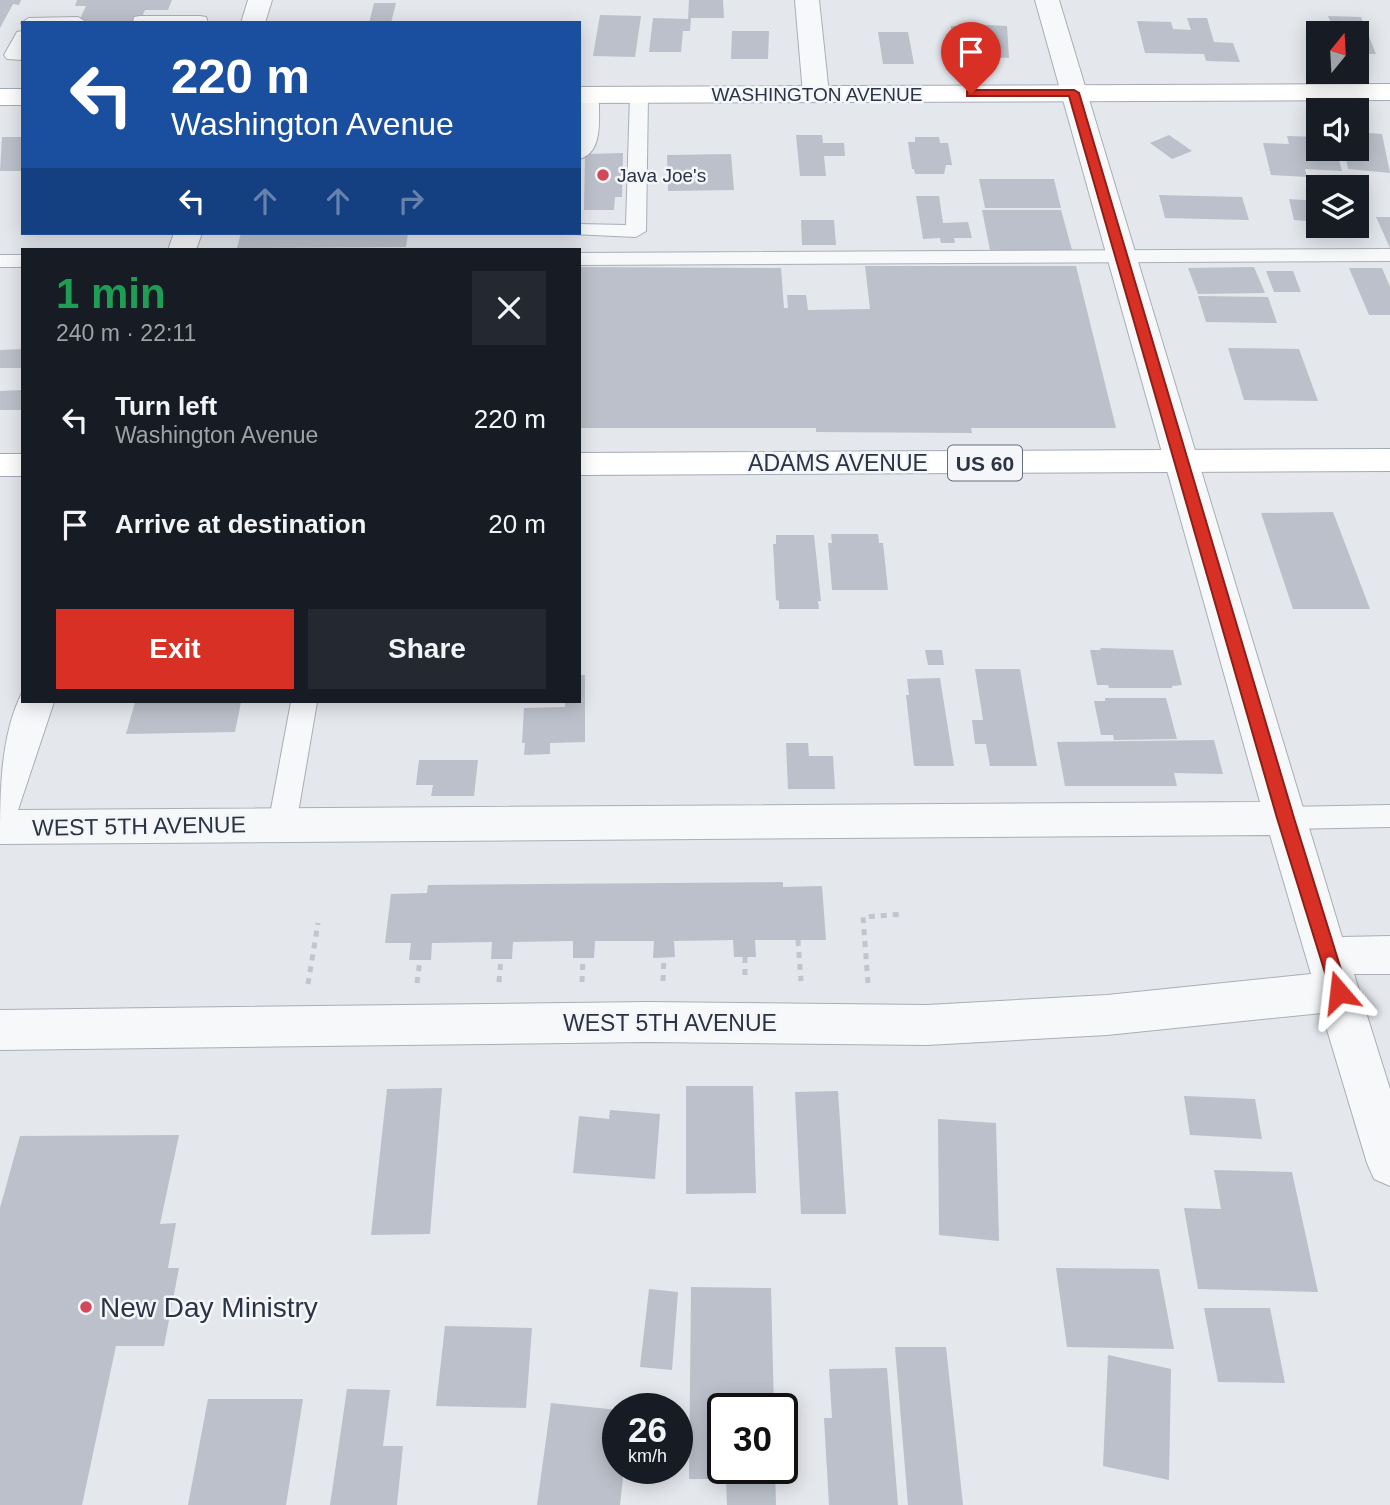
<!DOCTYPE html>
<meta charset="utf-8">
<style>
body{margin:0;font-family:Arial,sans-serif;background:#242831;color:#f1f3f6;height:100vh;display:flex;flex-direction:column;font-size:26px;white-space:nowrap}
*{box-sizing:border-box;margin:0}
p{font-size:23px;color:#9ea1a6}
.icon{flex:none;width:38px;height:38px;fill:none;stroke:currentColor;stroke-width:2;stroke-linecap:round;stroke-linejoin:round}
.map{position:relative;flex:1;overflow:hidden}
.details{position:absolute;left:21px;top:248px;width:560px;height:455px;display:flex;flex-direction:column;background:#171b24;border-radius:0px;box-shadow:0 4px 18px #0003}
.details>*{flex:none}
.hud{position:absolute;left:21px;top:21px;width:560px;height:214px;border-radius:0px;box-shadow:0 4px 18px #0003;background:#1a4fa0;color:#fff;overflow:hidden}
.needle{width:46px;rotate:18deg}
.controls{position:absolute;left:1306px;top:21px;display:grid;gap:14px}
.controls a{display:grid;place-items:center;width:63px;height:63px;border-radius:0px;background:#171b24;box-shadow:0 4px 18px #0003;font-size:35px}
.speed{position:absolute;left:602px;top:1393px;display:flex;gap:14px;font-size:35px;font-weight:700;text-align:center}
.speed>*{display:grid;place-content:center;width:91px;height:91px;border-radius:50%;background:#171b24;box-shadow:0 4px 18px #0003;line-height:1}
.speed small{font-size:18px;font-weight:400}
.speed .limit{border:4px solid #111;border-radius:10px;background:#fff;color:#111}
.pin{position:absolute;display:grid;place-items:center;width:60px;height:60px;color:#fff;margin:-72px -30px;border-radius:50% 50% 50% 0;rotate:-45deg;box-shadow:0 0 7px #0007}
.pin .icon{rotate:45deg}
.me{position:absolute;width:77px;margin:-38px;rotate:343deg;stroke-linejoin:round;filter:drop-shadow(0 0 5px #0008)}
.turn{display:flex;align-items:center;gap:24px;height:147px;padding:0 35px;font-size:32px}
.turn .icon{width:91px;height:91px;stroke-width:2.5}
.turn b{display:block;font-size:49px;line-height:60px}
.lanes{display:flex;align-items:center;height:66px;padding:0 35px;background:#0003;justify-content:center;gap:35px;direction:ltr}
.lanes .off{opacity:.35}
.round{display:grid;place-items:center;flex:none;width:74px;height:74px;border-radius:0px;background:#242831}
.overview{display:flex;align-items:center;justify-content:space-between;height:119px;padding:0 35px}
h1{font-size:42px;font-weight:700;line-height:52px;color:#1e9e55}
.action{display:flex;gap:14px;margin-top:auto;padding:14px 35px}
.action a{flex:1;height:80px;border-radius:0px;background:#d93025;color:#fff;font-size:28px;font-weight:700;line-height:80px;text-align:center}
.action a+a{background:#242831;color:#f1f3f6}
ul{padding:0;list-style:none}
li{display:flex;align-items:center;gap:21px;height:105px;padding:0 35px}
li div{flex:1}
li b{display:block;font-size:26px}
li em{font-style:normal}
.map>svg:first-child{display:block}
.building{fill:#bbc0ca}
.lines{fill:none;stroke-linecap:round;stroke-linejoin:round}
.service-casing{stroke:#a9aeb7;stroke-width:2}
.minor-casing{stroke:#a9aeb7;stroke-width:2}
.primary-casing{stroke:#a3abb8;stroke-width:2}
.path{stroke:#c2c5cb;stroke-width:5;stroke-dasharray:6 6;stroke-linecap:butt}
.service{fill:#f7f8fa;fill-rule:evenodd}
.minor{fill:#f7f8fa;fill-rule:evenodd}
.primary{fill:#fff;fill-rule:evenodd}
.route{fill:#d93025;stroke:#8d1f18;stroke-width:2}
.poi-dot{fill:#d1495b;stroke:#f4f6f9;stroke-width:2.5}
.labels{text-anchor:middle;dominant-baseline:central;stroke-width:5;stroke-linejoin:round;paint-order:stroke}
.far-street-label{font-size:19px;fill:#2b3445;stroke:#f4f6f9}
.far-poi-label{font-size:19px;fill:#2b3445;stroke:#f4f6f9;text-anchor:start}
.shield{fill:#f4f6f9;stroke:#676e7b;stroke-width:2}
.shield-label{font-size:21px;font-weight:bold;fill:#2b3445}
.street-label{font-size:23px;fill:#2b3445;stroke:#f4f6f9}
.near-poi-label{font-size:28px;fill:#2b3445;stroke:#f4f6f9;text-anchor:start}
</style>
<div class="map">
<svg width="1390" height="1505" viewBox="0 0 1390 1505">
<rect width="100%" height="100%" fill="#e4e7ec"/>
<!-- building -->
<g class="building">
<polygon points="0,0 21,0 19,5 13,4 0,28"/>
<polygon points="77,0 172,0 168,10 145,10 139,23 78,23 86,6 75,6"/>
<polygon points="689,0 723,0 724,18 691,18 690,31 683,31 681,52 649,52 653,18 688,19"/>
<polygon points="374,3 396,3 391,23 369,23"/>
<polygon points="600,15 641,16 635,57 593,56"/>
<polygon points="1328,16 1361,17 1376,54 1356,53 1356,33 1335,33"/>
<polygon points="1187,18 1207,18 1214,42 1233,43 1240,62 1206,61 1204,54 1145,53 1137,21 1171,22 1173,29 1191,30"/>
<polygon points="969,24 1007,26 1009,58 973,56 973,61 952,60 951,26 968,27"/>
<polygon points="732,31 769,31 768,59 731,59"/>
<polygon points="878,32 908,32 914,64 883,64"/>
<polygon points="1356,132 1382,134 1390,173 1348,169 1344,149 1356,149"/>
<polygon points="796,135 822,135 823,143 844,143 845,156 824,156 826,176 800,176"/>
<polygon points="1169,135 1192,151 1172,159 1150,143"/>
<polygon points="1287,136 1318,137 1318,149 1336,149 1342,171 1305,169 1307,177 1271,175 1263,143 1289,144"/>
<polygon points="2,137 23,137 23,171 0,171"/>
<polygon points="915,137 939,137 940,143 948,143 952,165 946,165 944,174 915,174 914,169 912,169 908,142 915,142"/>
<polygon points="623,153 622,197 615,197 614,210 584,210 585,154"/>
<polygon points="731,154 734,190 668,191 667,155"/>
<polygon points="979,179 1054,179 1061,208 985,208"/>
<polygon points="1159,195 1242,197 1249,220 1165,218"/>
<polygon points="916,196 939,196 943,223 968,222 972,238 954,238 955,243 941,243 940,238 923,239"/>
<polygon points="1289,199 1318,201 1318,222 1294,220"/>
<polygon points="982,210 1061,210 1072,250 990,250"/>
<polygon points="1376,217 1390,217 1390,248"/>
<polygon points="801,220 834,220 836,245 802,245"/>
<polygon points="241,233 408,233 406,247 237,248"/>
<polygon points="865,266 1076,266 1116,428 971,428 972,433 816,432 816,428 579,428 579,267 781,268 784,308 788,308 787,295 806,295 808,310 870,309"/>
<polygon points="1254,267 1265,293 1198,294 1188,268"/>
<polygon points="1349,268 1382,268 1390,287 1390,315 1369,315"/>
<polygon points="1266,271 1293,271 1301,292 1274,292"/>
<polygon points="1198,296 1268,297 1277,323 1206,322"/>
<polygon points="1228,348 1299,349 1318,401 1244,400"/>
<polygon points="23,349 23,368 0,368 0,350"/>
<polygon points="23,390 23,410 0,410 0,391"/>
<polygon points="1333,512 1370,609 1293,609 1261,513"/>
<polygon points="831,534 878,534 879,543 883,543 888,590 832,590 828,543 832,543"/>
<polygon points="776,535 814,535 821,601 818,601 819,609 779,609 779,601 776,600 773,544 776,544"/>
<polygon points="1100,648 1173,650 1182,685 1172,686 1172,688 1109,688 1108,685 1097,685 1090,650 1101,650"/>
<polygon points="925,650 942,650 944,665 928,665"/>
<polygon points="975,669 1020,669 1037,766 990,766 986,744 975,744 972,720 983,720"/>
<polygon points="579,675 585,675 585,742 550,743 550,754 524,755 525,743 522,743 524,708 565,707 565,702 579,702"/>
<polygon points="940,678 954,766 914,766 906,695 909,695 907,679"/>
<polygon points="1105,698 1166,698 1177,739 1114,740 1113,735 1101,735 1094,701 1105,701"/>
<polygon points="135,702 241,702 235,732 126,734"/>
<polygon points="1214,740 1223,774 1174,773 1177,786 1065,786 1057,742"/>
<polygon points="786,743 808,743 809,756 833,756 835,789 788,789"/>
<polygon points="419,760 478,760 474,796 431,796 433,785 416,785"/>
<polygon points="783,882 783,887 822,886 826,940 755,940 756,957 734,957 733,940 674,941 675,957 653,958 654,941 595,941 594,958 573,958 573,941 513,942 512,959 491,959 492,942 432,943 431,960 409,960 411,943 385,943 391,894 427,893 428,885"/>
<polygon points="686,1086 753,1086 756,1193 686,1194"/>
<polygon points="442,1088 430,1234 371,1235 387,1089"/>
<polygon points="838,1091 846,1214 801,1214 795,1092"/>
<polygon points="1184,1096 1255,1099 1262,1139 1190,1135"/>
<polygon points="610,1110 660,1114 655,1179 573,1173 579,1116 609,1119"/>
<polygon points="938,1119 996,1123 999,1241 939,1235"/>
<polygon points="179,1135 160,1224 176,1223 168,1268 179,1268 164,1346 116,1346 82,1505 0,1505 0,1208 20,1136"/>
<polygon points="1214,1170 1292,1172 1318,1292 1198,1289 1184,1208 1221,1209"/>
<polygon points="1056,1268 1159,1269 1174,1349 1067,1347"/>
<polygon points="691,1287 771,1288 774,1409 723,1409 723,1468 775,1468 776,1505 727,1505 726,1479 689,1479"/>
<polygon points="649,1289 678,1292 672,1370 640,1367"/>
<polygon points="1204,1308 1270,1308 1285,1383 1218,1382"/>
<polygon points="445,1326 532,1328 526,1408 436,1406"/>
<polygon points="895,1347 946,1347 963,1505 908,1505"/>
<polygon points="1108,1355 1171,1369 1169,1480 1103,1466"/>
<polygon points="887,1368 898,1505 829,1505 824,1418 832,1418 829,1369"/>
<polygon points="347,1389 390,1390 383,1446 403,1446 397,1505 330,1505"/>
<polygon points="208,1399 303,1399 286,1505 188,1505"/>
<polygon points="551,1403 618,1410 618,1468 624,1468 620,1505 537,1505"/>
</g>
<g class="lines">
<!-- service casing -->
<g class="service-casing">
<g id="service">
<polygon points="140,16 200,16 206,17 208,23 133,23 134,17"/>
<polygon points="78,17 86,22 23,23 23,26 21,23 29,18"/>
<polygon points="23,31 23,60 7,59 4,55 17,32"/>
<path d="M 590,90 L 599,95 C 598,115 605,153 579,159 L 581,95 Z"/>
<polygon points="639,90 648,95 646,231 636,237 572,234 579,233 579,224 626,225 630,95"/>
<polygon points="1390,249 1390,261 579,265 579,253"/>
<rect x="0" y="255" width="23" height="12"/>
<polygon points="291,702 317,702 296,825 292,833 282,836 272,833 268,825"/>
<polygon points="1390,805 1390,827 1285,829 1275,826 1271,818 1275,810 1285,807"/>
</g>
</g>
<!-- minor casing -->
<g class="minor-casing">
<g id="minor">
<polygon points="248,0 272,0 265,23 241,23"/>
<polygon points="795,0 819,0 829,94 825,99 816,102 807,99 803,94"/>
<path d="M 1035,0 L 1059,0 L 1342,937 L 1390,936 L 1390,974 L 1354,974 L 1390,1089 L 1390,1186 L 1374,1179 L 1367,1163 L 1322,1013 L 1107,1035 L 927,1045 L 647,1042 L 0,1050 L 0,1010 L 647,1002 L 927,1005 L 1107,995 L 1311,974 L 1270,835 L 0,844 C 0,794 0,734 23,691 L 23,702 L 54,702 L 18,810 L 1260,802 Z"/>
<polygon points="174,233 202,233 196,250 168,250"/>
</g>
</g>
<!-- primary casing -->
<g class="primary-casing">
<g id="primary">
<polygon points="1390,84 1390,100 579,103 579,87"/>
<rect x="0" y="89" width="23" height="16"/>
<polygon points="1390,449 1390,471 579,475 579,453"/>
<rect x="0" y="454" width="23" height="22"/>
</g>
</g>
<!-- path -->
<g class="path">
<polyline points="798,940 801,981"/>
<polyline points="745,957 745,981"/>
<polyline points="663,981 664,957"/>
<polyline points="499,982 501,959"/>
<polyline points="582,982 583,958"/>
<polyline points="417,983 420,960"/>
<polyline points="868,983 863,917 904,914"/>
<polyline points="308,984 318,923"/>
</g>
<!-- service -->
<use href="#service" class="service"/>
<!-- minor -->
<use href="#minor" class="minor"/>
<!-- primary -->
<use href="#primary" class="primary"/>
</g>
<!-- route -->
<polygon class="route" points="971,90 1074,90 1079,93 1294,818 1348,992 1346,998 1339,1000 1333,998 1331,992 1277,818 1069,96 967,96 967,91"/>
<!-- markers -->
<g class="poi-dot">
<circle cx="603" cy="175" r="7"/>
<circle cx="86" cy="1307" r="7"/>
</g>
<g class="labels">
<!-- far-street labels -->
<g class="far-street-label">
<text x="817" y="94">WASHINGTON AVENUE</text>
</g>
<!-- far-poi labels -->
<g class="far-poi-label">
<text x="617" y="175">Java Joe's</text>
</g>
<!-- shield labels -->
<rect class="shield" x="948" y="445.5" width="74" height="35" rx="5"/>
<g class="shield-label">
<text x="985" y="463">US 60</text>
</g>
<!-- street labels -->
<g class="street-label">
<text x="838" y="463">ADAMS AVENUE</text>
<text transform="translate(139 826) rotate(-1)">WEST 5TH AVENUE</text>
<text x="670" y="1023">WEST 5TH AVENUE</text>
</g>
<!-- near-poi labels -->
<g class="near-poi-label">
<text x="100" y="1307">New Day Ministry</text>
</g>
</g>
</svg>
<div class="controls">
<a><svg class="needle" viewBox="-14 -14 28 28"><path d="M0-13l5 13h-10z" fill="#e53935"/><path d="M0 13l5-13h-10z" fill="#9ea1a6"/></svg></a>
<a><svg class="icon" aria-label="sound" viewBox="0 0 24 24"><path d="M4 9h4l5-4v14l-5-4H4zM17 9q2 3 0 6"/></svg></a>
<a><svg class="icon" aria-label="layers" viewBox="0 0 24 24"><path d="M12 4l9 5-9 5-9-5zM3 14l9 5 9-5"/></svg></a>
</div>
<div class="speed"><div>26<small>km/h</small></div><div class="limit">30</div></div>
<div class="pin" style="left:971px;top:94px;background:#d93025"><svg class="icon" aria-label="arrive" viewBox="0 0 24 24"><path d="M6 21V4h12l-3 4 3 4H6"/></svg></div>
<svg class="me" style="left:1339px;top:992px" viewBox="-20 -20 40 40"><path d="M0-17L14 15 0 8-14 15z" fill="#d93025" stroke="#fff" stroke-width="4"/></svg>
<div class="hud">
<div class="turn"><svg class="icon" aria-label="left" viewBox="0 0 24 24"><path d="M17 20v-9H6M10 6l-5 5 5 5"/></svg><div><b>220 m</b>Washington Avenue</div></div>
<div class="lanes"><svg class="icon" aria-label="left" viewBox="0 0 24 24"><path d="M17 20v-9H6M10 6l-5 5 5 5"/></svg><svg class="icon off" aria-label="ahead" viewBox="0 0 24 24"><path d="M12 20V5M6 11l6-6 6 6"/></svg><svg class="icon off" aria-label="ahead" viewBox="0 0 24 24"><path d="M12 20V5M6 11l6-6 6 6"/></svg><svg class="icon off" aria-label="right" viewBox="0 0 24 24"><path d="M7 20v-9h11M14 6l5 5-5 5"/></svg></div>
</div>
<section class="details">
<div class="overview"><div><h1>1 min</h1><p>240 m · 22:11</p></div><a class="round"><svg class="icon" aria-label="close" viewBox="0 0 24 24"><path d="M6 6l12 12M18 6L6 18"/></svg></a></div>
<ul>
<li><svg class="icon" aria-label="left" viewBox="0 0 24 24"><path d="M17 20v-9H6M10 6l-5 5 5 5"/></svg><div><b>Turn left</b><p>Washington Avenue</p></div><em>220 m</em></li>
<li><svg class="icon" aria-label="arrive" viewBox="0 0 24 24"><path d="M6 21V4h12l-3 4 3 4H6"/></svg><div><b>Arrive at destination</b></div><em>20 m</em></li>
</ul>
<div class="action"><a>Exit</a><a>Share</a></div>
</section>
</div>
